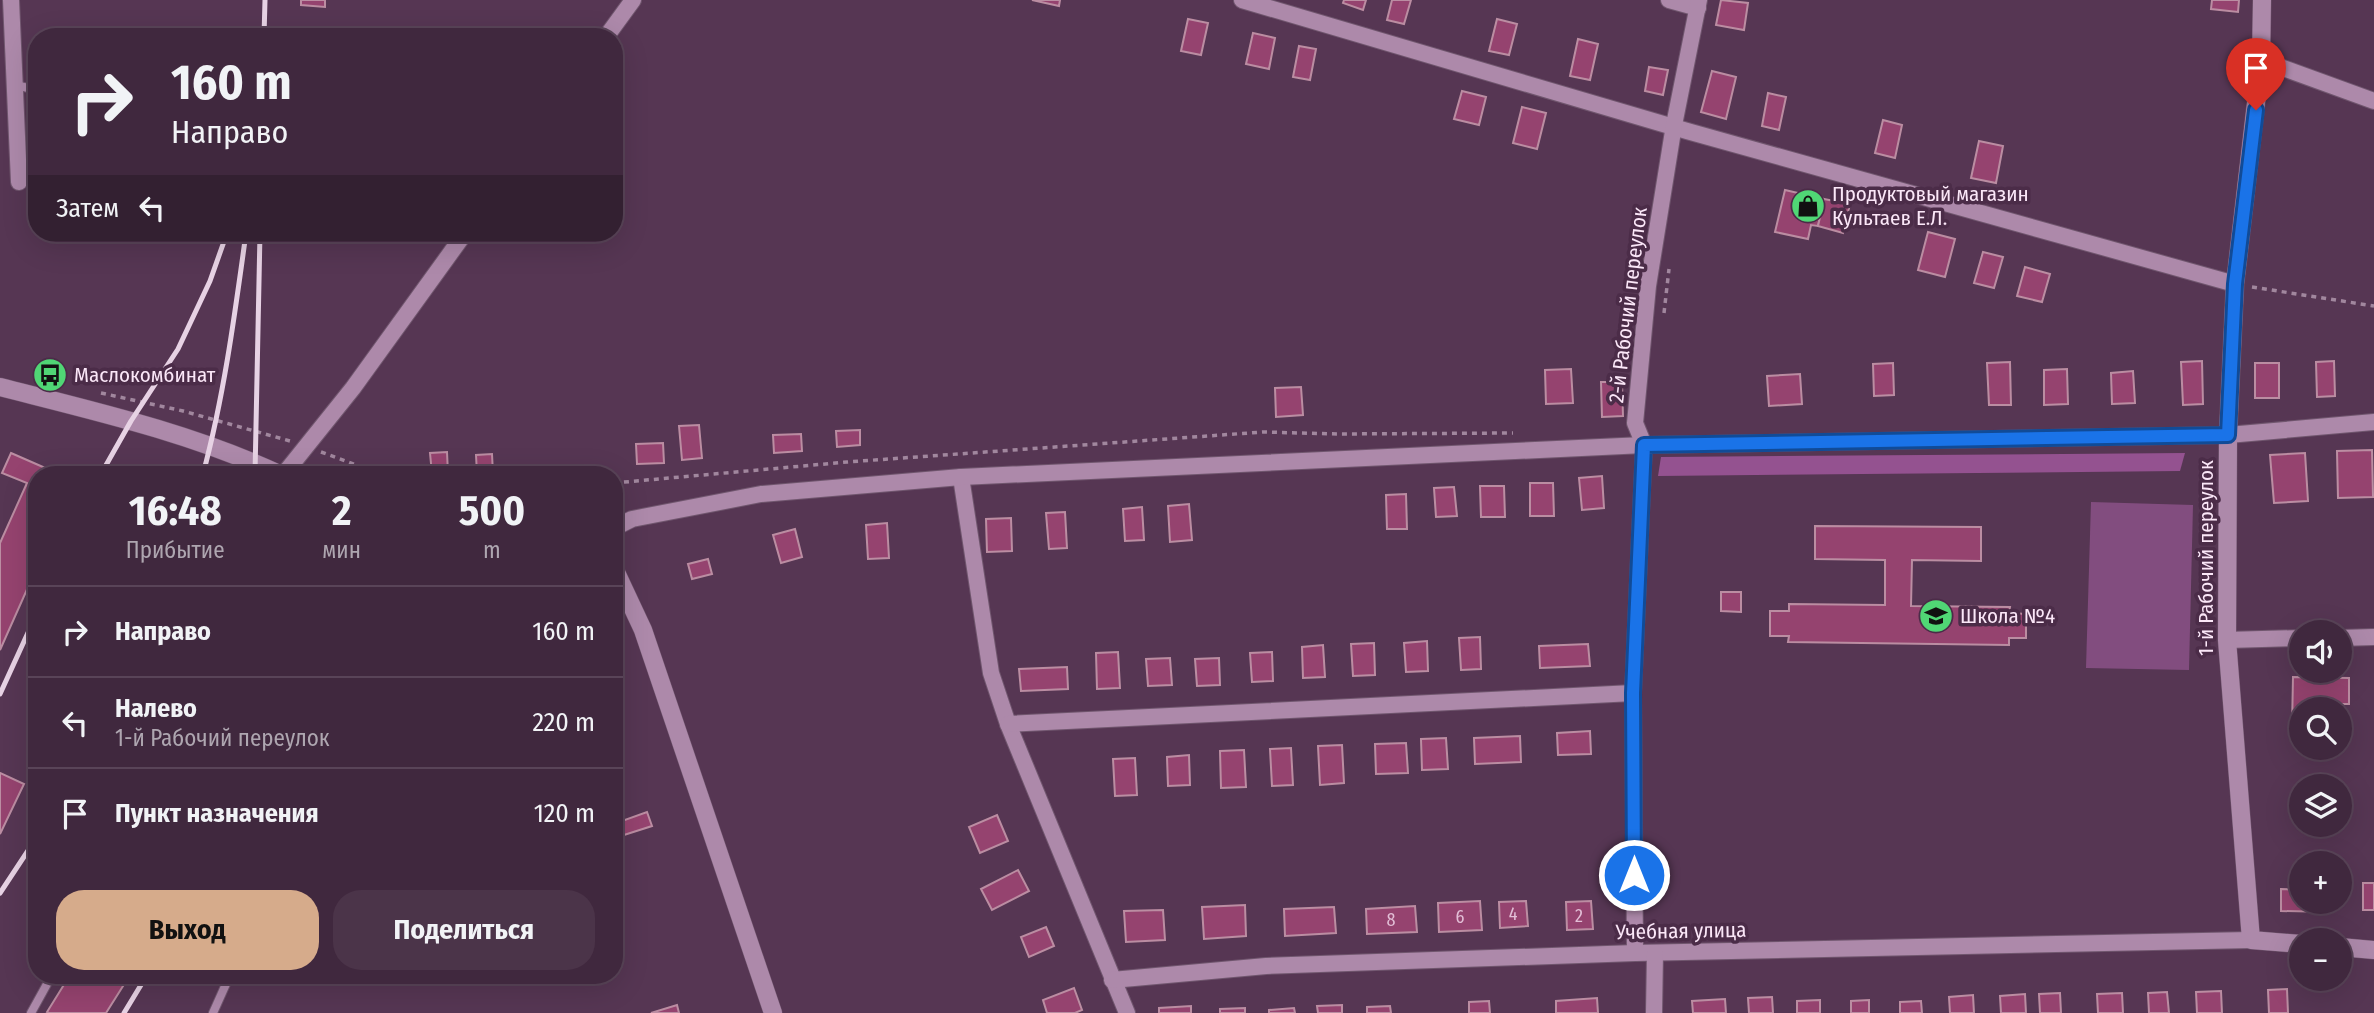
<!DOCTYPE html>
<html lang="ru">
<meta charset="utf-8">
<style>
body{margin:0;font-family:"Fira Sans Condensed",sans-serif;background:#4b3449;color:#f1f3f6;height:100vh;display:flex;flex-direction:column;font-size:26px;white-space:nowrap}
*{box-sizing:border-box;margin:0}
p{font-size:23px;color:#aea6b0}
.icon{flex:none;width:38px;height:38px;fill:none;stroke:currentColor;stroke-width:2;stroke-linecap:round;stroke-linejoin:round}
.map{position:relative;flex:1;overflow:hidden}
.details{position:absolute;left:28px;top:466px;width:595px;height:518px;display:flex;flex-direction:column;background:#40283e;border-radius:28px;box-shadow:0 7px 28px #0002,0 0 0 2px #594458}
.details>*{flex:none}
.top-card{position:absolute;left:28px;top:28px;width:595px;height:214px;border-radius:28px;box-shadow:0 7px 28px #0002,0 0 0 2px #594458;background:#40283e;color:#f1f3f6;overflow:hidden}
.fabs{position:absolute;left:2289px;top:620px;display:grid;gap:14px}
.fabs a{display:grid;place-items:center;width:63px;height:63px;border-radius:50%;background:#40283e;box-shadow:0 7px 28px #0002,0 0 0 2px #594458;font-size:35px}
.pin{position:absolute;display:grid;place-items:center;width:60px;height:60px;color:#fff;margin:-72px -30px;border-radius:50% 50% 50% 0;rotate:-45deg;box-shadow:0 0 7px #0007}
.pin .icon{rotate:45deg}
.me{position:absolute;width:77px;margin:-38px;rotate:0deg;stroke-linejoin:round;filter:drop-shadow(0 0 5px #0008)}
.turn{display:flex;align-items:center;gap:24px;height:147px;padding:0 28px;font-size:32px}
.turn .icon{width:91px;height:91px;stroke-width:2.5}
.turn b{display:block;font-size:49px;line-height:60px}
.then{display:flex;align-items:center;height:66px;padding:0 28px;background:#0003;gap:14px;font-size:26px}
.eta{display:flex;justify-content:space-evenly;align-items:center;height:119px;text-align:center}
.eta b{font-size:42px;font-weight:700;line-height:49px}
.action{display:flex;gap:14px;margin-top:auto;padding:14px 28px}
.action a{flex:1;height:80px;border-radius:28px;background:#d6ab8b;color:#111;font-size:28px;font-weight:700;line-height:80px;text-align:center}
.action a+a{background:#4b3449;color:#f1f3f6}
ul{padding:0;list-style:none}
li{display:flex;align-items:center;gap:21px;height:91px;padding:0 28px;border-top:2px solid #594458}
li div{flex:1}
li b{display:block;font-size:26px}
li em{font-style:normal}
.map>svg:first-child{display:block}
.green{fill:#824d7f}
.forest{fill:#945290}
.building{fill:#95436f;stroke:#bb8da2;stroke-width:2}
.lines{fill:none;stroke-linecap:round;stroke-linejoin:round}
.service-casing{stroke:#70566e;stroke-width:10}
.minor-casing{stroke:#70566e;stroke-width:18}
.tertiary-casing{stroke:#70566e;stroke-width:19}
.path{stroke:#a1879e;stroke-width:3.5;stroke-dasharray:5 5;stroke-linecap:butt}
.service{stroke:#ad89aa;stroke-width:8}
.minor{stroke:#ad89aa;stroke-width:16}
.tertiary{stroke:#ad89aa;stroke-width:18}
.rail{stroke:#e7d2e4;stroke-width:5}
.route-casing{stroke:#114b97;stroke-width:18}
.route{stroke:#1a73e8;stroke-width:12}
.labels{text-anchor:middle;dominant-baseline:central;stroke-width:7;stroke-linejoin:round;paint-order:stroke}
.number-label{font-size:18px;fill:#e2bed6}
.poi-label{font-size:21px;fill:#fbe7f8;stroke:#4b2c48;text-anchor:start}
.street-label{font-size:21px;fill:#fbe7f8;stroke:#4b2c48}
</style>
<div class="map">
<svg width="2374" height="1013" viewBox="0 0 2374 1013">
<rect width="100%" height="100%" fill="#563653"/>
<!-- green -->
<polygon class="green" points="2091,502 2193,505 2189,670 2086,668"/>
<!-- forest -->
<polygon class="forest" points="2185,453 2180,471 1658,476 1661,457"/>
<!-- building -->
<g class="building">
<polygon points="301,0 325,0 325,7 301,5"/>
<polygon points="1032,0 1060,0 1059,6"/>
<polygon points="1344,0 1366,0 1363,10 1343,3"/>
<polygon points="1392,0 1411,0 1404,24 1387,20"/>
<polygon points="1721,0 1748,3 1744,30 1716,25"/>
<polygon points="2212,0 2239,0 2238,12 2211,9"/>
<polygon points="1188,19 1208,23 1201,55 1181,51"/>
<polygon points="1497,19 1517,24 1509,55 1489,51"/>
<polygon points="1253,33 1275,38 1269,69 1246,64"/>
<polygon points="1578,39 1598,44 1590,80 1570,76"/>
<polygon points="1299,46 1316,49 1310,80 1293,77"/>
<polygon points="1649,67 1668,70 1663,95 1645,91"/>
<polygon points="1712,71 1736,77 1726,119 1701,112"/>
<polygon points="1462,91 1486,97 1479,125 1454,119"/>
<polygon points="1768,93 1786,97 1779,130 1762,126"/>
<polygon points="1522,107 1546,113 1537,149 1513,143"/>
<polygon points="1883,120 1902,125 1895,158 1875,153"/>
<polygon points="1979,141 2003,146 1996,183 1971,178"/>
<polygon points="1785,190 1824,199 1818,226 1811,225 1808,239 1775,232"/>
<polygon points="1824,199 1850,204 1843,233 1818,226"/>
<polygon points="1928,232 1955,239 1945,277 1918,270"/>
<polygon points="1983,252 2003,257 1994,288 1974,283"/>
<polygon points="2025,267 2050,274 2042,302 2017,296"/>
<polygon points="2202,361 2203,404 2183,405 2181,362"/>
<polygon points="2334,361 2335,396 2317,397 2316,362"/>
<polygon points="2010,362 2011,405 1989,405 1987,363"/>
<polygon points="1893,363 1894,395 1874,396 1873,364"/>
<rect x="2255" y="363" width="24" height="35"/>
<polygon points="1571,369 1573,403 1546,404 1545,370"/>
<polygon points="2067,369 2068,404 2044,405 2044,370"/>
<polygon points="2133,371 2135,403 2112,404 2111,373"/>
<polygon points="1800,374 1802,404 1769,406 1767,376"/>
<polygon points="1601,382 1622,382 1623,416 1602,417"/>
<polygon points="1301,387 1303,415 1276,417 1275,388"/>
<polygon points="699,425 702,458 682,460 679,426"/>
<polygon points="860,430 860,445 837,447 836,431"/>
<polygon points="801,434 802,451 774,453 773,435"/>
<polygon points="663,443 664,463 637,464 636,444"/>
<polygon points="2372,450 2373,497 2338,498 2337,451"/>
<polygon points="447,452 448,474 432,474 430,453"/>
<polygon points="11,453 59,474 37,474 37,567 0,650 0,543 27,483 2,473"/>
<polygon points="2305,453 2308,501 2274,503 2270,455"/>
<polygon points="492,454 493,474 477,474 476,455"/>
<polygon points="1602,476 1604,508 1582,510 1579,478"/>
<polygon points="1530,483 1553,483 1554,516 1530,516"/>
<polygon points="1480,486 1504,486 1505,517 1481,517"/>
<polygon points="1454,487 1457,516 1436,517 1434,488"/>
<polygon points="1406,494 1407,529 1387,529 1386,495"/>
<polygon points="1189,504 1192,540 1170,542 1168,506"/>
<polygon points="1142,507 1144,540 1125,541 1123,509"/>
<polygon points="1065,512 1067,548 1049,549 1046,513"/>
<polygon points="1011,518 1012,551 987,552 986,519"/>
<polygon points="887,523 889,558 868,559 866,525"/>
<polygon points="1815,526 1981,527 1981,561 1912,560 1911,606 2010,607 2009,613 2026,614 2026,638 2009,638 2009,645 1788,642 1789,636 1770,636 1770,611 1789,611 1789,604 1885,605 1885,560 1815,559"/>
<polygon points="795,529 802,557 781,563 773,535"/>
<polygon points="708,559 712,574 692,579 688,564"/>
<polygon points="1721,592 1741,592 1741,612 1721,611"/>
<polygon points="1480,637 1481,669 1461,670 1459,638"/>
<polygon points="1427,641 1428,671 1406,672 1404,643"/>
<polygon points="1374,643 1375,675 1353,676 1351,644"/>
<polygon points="1588,644 1590,666 1540,668 1539,646"/>
<polygon points="1323,645 1325,677 1303,678 1302,647"/>
<polygon points="1118,652 1120,688 1097,689 1096,653"/>
<polygon points="1272,652 1273,681 1252,682 1250,653"/>
<polygon points="1170,658 1172,685 1148,686 1146,659"/>
<polygon points="1219,658 1220,685 1197,686 1195,659"/>
<polygon points="1067,667 1068,689 1021,691 1019,669"/>
<polygon points="2293,677 2349,678 2349,704 2341,704 2341,727 2340,709 2301,709 2301,727 2292,727"/>
<polygon points="1590,731 1591,754 1558,755 1557,733"/>
<polygon points="1520,736 1521,762 1475,764 1474,738"/>
<polygon points="1446,738 1448,769 1422,770 1421,739"/>
<polygon points="1406,743 1408,773 1376,774 1375,744"/>
<polygon points="1342,745 1344,783 1320,785 1318,746"/>
<polygon points="1291,748 1293,785 1272,786 1270,749"/>
<polygon points="1244,750 1246,787 1221,788 1220,751"/>
<polygon points="1189,755 1190,785 1168,786 1167,757"/>
<polygon points="1135,758 1137,795 1115,796 1113,759"/>
<polygon points="0,773 24,784 0,834"/>
<polygon points="647,812 652,826 624,835 619,822"/>
<polygon points="997,815 1008,841 980,853 969,827"/>
<polygon points="1018,870 1029,891 992,910 981,889"/>
<rect x="2363" y="883" width="11" height="27"/>
<polygon points="2281,889 2301,890 2301,901 2330,901 2330,912 2281,911"/>
<polygon points="1480,901 1482,930 1439,932 1438,903"/>
<polygon points="1526,901 1528,926 1500,928 1499,902"/>
<polygon points="1591,901 1593,929 1567,930 1566,902"/>
<polygon points="1245,905 1246,936 1204,939 1202,907"/>
<polygon points="1415,906 1417,932 1367,934 1366,909"/>
<polygon points="1334,907 1336,933 1285,936 1284,909"/>
<polygon points="1163,910 1165,940 1126,942 1124,911"/>
<polygon points="1046,927 1054,946 1029,957 1021,937"/>
<polygon points="70,975 130,975 106,1013 49,1013 47,1012"/>
<polygon points="1074,988 1082,1010 1075,1013 1047,1013 1043,1000"/>
<polygon points="2287,989 2288,1013 2269,1013 2268,990"/>
<polygon points="2221,991 2222,1013 2197,1013 2196,992"/>
<polygon points="2167,992 2169,1013 2149,1013 2148,993"/>
<polygon points="2060,993 2061,1013 2040,1013 2039,994"/>
<polygon points="2122,993 2123,1013 2098,1013 2097,994"/>
<polygon points="2025,994 2026,1013 2001,1013 2000,996"/>
<polygon points="1973,995 1974,1013 1950,1013 1949,997"/>
<polygon points="1772,997 1773,1013 1749,1013 1748,998"/>
<polygon points="1597,998 1598,1013 1556,1013 1556,1001"/>
<polygon points="1725,999 1726,1013 1693,1013 1692,1001"/>
<polygon points="1820,1000 1820,1013 1797,1013 1797,1001"/>
<polygon points="1869,1000 1869,1013 1851,1013 1851,1001"/>
<polygon points="1489,1001 1490,1013 1469,1013 1469,1002"/>
<polygon points="1921,1001 1922,1013 1900,1013 1900,1002"/>
<polygon points="677,1005 679,1013 651,1013"/>
<polygon points="1342,1005 1342,1013 1318,1013 1317,1006"/>
<polygon points="1191,1006 1191,1013 1159,1013 1159,1008"/>
<polygon points="1390,1006 1391,1013 1367,1013 1367,1007"/>
<polygon points="1245,1008 1245,1013 1220,1013 1220,1009"/>
<polygon points="1294,1008 1295,1013 1269,1013 1269,1010"/>
</g>
<g class="lines">
<!-- service casing -->
<g class="service-casing">
<g id="service">
<polyline points="15,85 37,90"/>
<polyline points="31,1013 52,975"/>
<polyline points="213,1013 230,975"/>
</g>
</g>
<!-- minor casing -->
<g class="minor-casing">
<g id="minor">
<polyline points="11,0 19,182"/>
<polyline points="1242,0 1687,131 2235,284"/>
<polyline points="1669,0 1698,8"/>
<polyline points="606,37 633,0"/>
<polyline points="2261,60 2374,101"/>
<polyline points="284,474 353,388 465,233"/>
<polyline points="961,477 991,673 1008,724 1127,1013"/>
<polyline points="614,528 632,519 761,494 961,477 1644,445 2228,435 2374,422"/>
<polyline points="2340,638 2374,637"/>
<polyline points="2227,640 2301,638"/>
<polyline points="1008,724 1633,693"/>
<polyline points="1635,953 1633,693 1644,445 1635,423 1648,286 1674,125 1699,0"/>
<polyline points="1112,980 1266,966 1635,953 2251,940"/>
<polyline points="1654,1013 1655,953"/>
</g>
</g>
<!-- tertiary casing -->
<g class="tertiary-casing">
<g id="tertiary">
<polyline points="2262,0 2261,60 2235,284 2228,435 2227,640 2251,940 2301,944"/>
<path d="M 0,387 C 94,411 191,433 279,474"/>
<polyline points="614,568 643,630 773,1013"/>
<polyline points="2340,947 2374,950"/>
</g>
</g>
<!-- path -->
<g class="path">
<polyline points="2252,287 2374,306"/>
<polyline points="1664,313 1669,269"/>
<polyline points="101,393 183,411 290,441"/>
<polyline points="321,452 381,474"/>
<polyline points="614,483 847,462 1263,432 1339,434 1513,433"/>
</g>
<!-- service -->
<use href="#service" class="service"/>
<!-- minor -->
<use href="#minor" class="minor"/>
<!-- tertiary -->
<use href="#tertiary" class="tertiary"/>
<!-- rail -->
<g class="rail">
<polyline points="264,37 265,0"/>
<polyline points="101,474 131,421 178,349 210,281 227,233"/>
<path d="M 203,474 C 224,396 235,313 246,233"/>
<polyline points="255,474 260,233"/>
<polyline points="0,694 37,613"/>
<polyline points="0,893 37,837"/>
<polyline points="124,1013 147,975"/>
</g>
</g>
<g class="lines">
<!-- route casing -->
<g class="route-casing">
<polyline id="route" points="1634,875 1633,693 1644,445 2228,435 2235,284 2256,110"/>
</g>
<!-- route -->
<use href="#route" class="route"/>
</g>
<!-- icons -->
<defs>
<g id="shop-disc" transform="scale(1.75)"><circle r="9.5" fill="#50d675" stroke="#4b2c48"/><path d="M-5-2.5h2.3a2.7 3.5 0 0 1 5.4 0H5L5.5 6h-11ZM-1.5-2.5h3a1.5 2.3 0 0 0-3 0Z" fill="#111"/></g>
<g id="bus-disc" transform="scale(1.75)"><circle r="9.5" fill="#50d675" stroke="#4b2c48"/><path d="M-5-6H5V4H4V6H2V4H-2V6H-4V4H-5ZM-3.5-4V0h7V-4ZM-3.5 1.2v1.5H-2V1.2ZM2 1.2v1.5H3.5V1.2Z" fill="#111"/></g>
<g id="school-disc" transform="scale(1.75)"><circle r="9.5" fill="#50d675" stroke="#4b2c48"/><path d="M0-5L7-2L0 1L-7-2ZM-4 1L0 2.5L4 1V4Q0 6-4 4Z" fill="#111"/></g>
</defs>
<g fill-rule="evenodd">
<use href="#shop-disc" x="1808" y="206"/>
<use href="#bus-disc" x="50" y="375"/>
<use href="#school-disc" x="1936" y="616"/>
</g>
<g class="labels">
<!-- number labels -->
<g class="number-label">
<text x="1513" y="914">4</text>
<text x="1579" y="916">2</text>
<text x="1460" y="917">6</text>
<text x="1391" y="920">8</text>
</g>
<!-- poi labels -->
<g class="poi-label">
<text x="1832" y="194">Продуктовый магазин<tspan x="1832" dy="24">Культаев Е.Л.</tspan></text>
<text x="74" y="375">Маслокомбинат</text>
<text x="1960" y="616">Школа №4</text>
</g>
<!-- street labels -->
<g class="street-label">
<text transform="translate(1628 305) rotate(-83)">2-й Рабочий переулок</text>
<text transform="translate(2206 558) rotate(-90)">1-й Рабочий переулок</text>
<text transform="translate(1681 931) rotate(-1)">Учебная улица</text>
</g>
</g>
</svg>
<div class="fabs">
<a><svg class="icon" aria-label="sound" viewBox="0 0 24 24"><path d="M4 9h4l5-4v14l-5-4H4zM17 9q2 3 0 6"/></svg></a>
<a><svg class="icon" aria-label="search" viewBox="0 0 24 24"><circle cx="10" cy="10" r="6"/><path d="M15 15l6 6"/></svg></a>
<a><svg class="icon" aria-label="layers" viewBox="0 0 24 24"><path d="M12 4l9 5-9 5-9-5zM3 14l9 5 9-5"/></svg></a>
<a>+</a>
<a>−</a>
</div>
<div class="pin" style="left:2256px;top:110px;background:#d93025"><svg class="icon" aria-label="arrive" viewBox="0 0 24 24"><path d="M6 21V4h12l-3 4 3 4H6"/></svg></div>
<svg class="me" style="left:1634px;top:875px" viewBox="-20 -20 40 40"><circle r="17" fill="#1a73e8" stroke="#fff" stroke-width="3"/><path d="M0-11L8 9 0 5-8 9z" fill="#fff"/></svg>
<div class="top-card">
<div class="turn"><svg class="icon" aria-label="right" viewBox="0 0 24 24"><path d="M7 20v-9h11M14 6l5 5-5 5"/></svg><div><b>160 m</b>Направо</div></div>
<div class="then">Затем<svg class="icon" aria-label="left" viewBox="0 0 24 24"><path d="M17 20v-9H6M10 6l-5 5 5 5"/></svg></div>
</div>
<section class="details">
<div class="eta">
<div><b>16:48</b><p>Прибытие</p></div>
<div><b>2</b><p>мин</p></div>
<div><b>500</b><p>m</p></div>
</div>
<ul>
<li><svg class="icon" aria-label="right" viewBox="0 0 24 24"><path d="M7 20v-9h11M14 6l5 5-5 5"/></svg><div><b>Направо</b></div><em>160 m</em></li>
<li><svg class="icon" aria-label="left" viewBox="0 0 24 24"><path d="M17 20v-9H6M10 6l-5 5 5 5"/></svg><div><b>Налево</b><p>1-й Рабочий переулок</p></div><em>220 m</em></li>
<li><svg class="icon" aria-label="arrive" viewBox="0 0 24 24"><path d="M6 21V4h12l-3 4 3 4H6"/></svg><div><b>Пункт назначения</b></div><em>120 m</em></li>
</ul>
<div class="action"><a>Выход</a><a>Поделиться</a></div>
</section>
</div>
